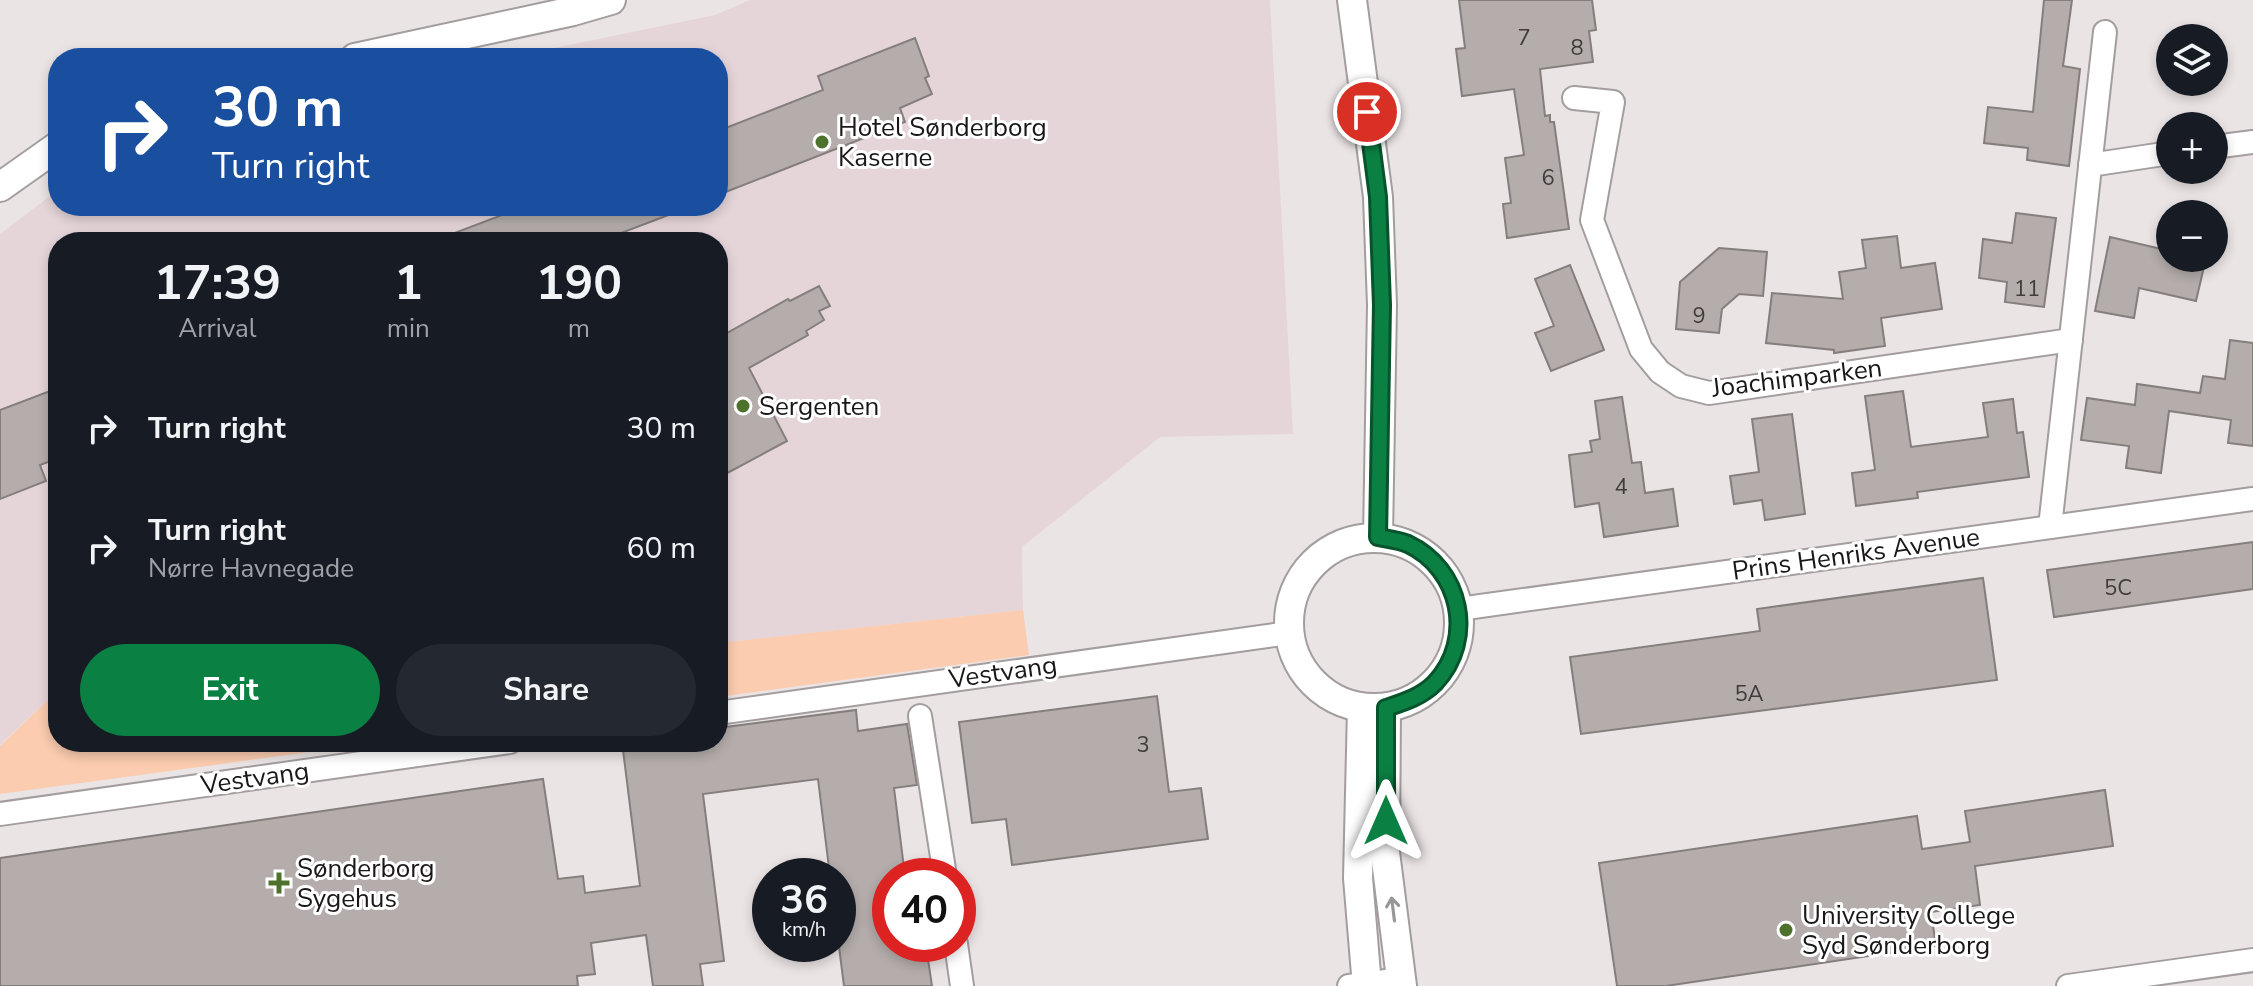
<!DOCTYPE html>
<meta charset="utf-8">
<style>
body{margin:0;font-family:"Nunito Sans",sans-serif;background:#242831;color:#f1f3f6;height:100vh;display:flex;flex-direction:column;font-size:30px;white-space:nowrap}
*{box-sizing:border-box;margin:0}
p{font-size:26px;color:#9ea1a6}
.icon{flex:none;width:44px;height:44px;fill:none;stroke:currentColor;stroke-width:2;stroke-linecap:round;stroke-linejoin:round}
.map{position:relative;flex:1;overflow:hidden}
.drawer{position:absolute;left:48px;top:232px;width:680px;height:520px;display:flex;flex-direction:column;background:#171b24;border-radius:32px;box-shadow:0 4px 12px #0003}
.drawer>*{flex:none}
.top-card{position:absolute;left:48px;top:48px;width:680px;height:168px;border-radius:32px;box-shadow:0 4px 12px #0003;background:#1a4fa0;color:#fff;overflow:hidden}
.buttons{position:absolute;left:2156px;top:24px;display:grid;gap:16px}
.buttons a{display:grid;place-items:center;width:72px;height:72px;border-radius:50%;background:#171b24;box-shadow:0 4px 12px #0003;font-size:40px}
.speed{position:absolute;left:752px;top:858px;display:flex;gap:16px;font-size:40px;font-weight:700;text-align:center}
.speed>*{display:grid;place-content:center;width:104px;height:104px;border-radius:50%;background:#171b24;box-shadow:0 4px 12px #0003;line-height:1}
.speed small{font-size:20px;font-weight:400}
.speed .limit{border:12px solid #d22;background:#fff;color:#111}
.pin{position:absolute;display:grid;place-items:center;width:68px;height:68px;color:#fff;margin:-34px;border:4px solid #fff;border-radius:50%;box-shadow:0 2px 8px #0007}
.me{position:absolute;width:88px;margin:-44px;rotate:0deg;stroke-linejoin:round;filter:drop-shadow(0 0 6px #0008)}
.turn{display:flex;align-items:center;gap:28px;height:168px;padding:0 32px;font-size:36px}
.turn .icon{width:104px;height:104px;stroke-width:2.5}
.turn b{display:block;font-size:56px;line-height:68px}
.eta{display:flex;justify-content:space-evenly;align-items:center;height:136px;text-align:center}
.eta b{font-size:48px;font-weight:700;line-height:56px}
.primary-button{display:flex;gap:16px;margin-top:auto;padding:16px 32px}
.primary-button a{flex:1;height:92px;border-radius:48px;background:#0b8043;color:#fff;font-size:32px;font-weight:700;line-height:92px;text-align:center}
.primary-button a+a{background:#242831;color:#f1f3f6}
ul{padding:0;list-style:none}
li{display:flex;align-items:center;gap:24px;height:120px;padding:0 32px}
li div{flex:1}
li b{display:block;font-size:30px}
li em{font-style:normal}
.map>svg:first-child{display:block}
.built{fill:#e5d5d9}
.green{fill:#fbccaf}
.building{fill:#b4adac;stroke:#847e7d;stroke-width:2}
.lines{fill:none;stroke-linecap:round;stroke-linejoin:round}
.minor-casing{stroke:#a39d9e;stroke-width:26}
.tertiary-casing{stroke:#a39d9e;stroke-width:32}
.minor{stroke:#fff;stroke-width:22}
.tertiary{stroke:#fff;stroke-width:28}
.oneway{stroke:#989797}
.route-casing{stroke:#07532c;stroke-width:20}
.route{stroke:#0b8043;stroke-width:14}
.poi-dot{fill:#4e722b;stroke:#fff;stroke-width:3}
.labels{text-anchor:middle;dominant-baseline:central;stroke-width:6;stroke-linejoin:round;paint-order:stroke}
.number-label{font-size:22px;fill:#403c3c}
.poi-label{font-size:26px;fill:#191717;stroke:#fff;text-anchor:start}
.street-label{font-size:26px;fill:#191717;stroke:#fff}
</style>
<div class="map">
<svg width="2253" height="986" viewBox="0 0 2253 986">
<rect width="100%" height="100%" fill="#ebe4e5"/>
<!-- built -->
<polygon class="built" points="750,0 1270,0 1293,434 1160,437 1022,547 1023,610 718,643 718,242 58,242 58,690 0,745 0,234 58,190 58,206 718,206 718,58 505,58 715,15"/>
<!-- green -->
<g class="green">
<polygon points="1023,610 1029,655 718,697 718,643"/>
<polygon points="58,690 58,742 384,742 0,794 0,746"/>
</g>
<!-- building -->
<g class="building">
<polygon points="1459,0 1592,0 1596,30 1589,31 1593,62 1540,69 1545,116 1550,115 1550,122 1554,122 1569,229 1507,238 1503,204 1511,203 1505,158 1524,155 1514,89 1462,96 1456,49 1465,48"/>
<polygon points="2044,0 2072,0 2063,66 2080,69 2069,166 2027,160 2028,148 1984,143 1988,107 2033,112"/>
<polygon points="915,38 929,76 925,78 932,94 900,108 905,122 718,195 718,131 823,90 818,76"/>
<polygon points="526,206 686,206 687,208 621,233 625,242 437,242 436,240"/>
<polygon points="2016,213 2056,218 2044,307 2005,302 2007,282 1979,278 1983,239 2012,243"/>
<polygon points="1897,236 1901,268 1935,263 1942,309 1881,318 1885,346 1834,353 1834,350 1766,343 1772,293 1843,299 1839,272 1866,268 1862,240"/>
<polygon points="2110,237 2170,251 2170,258 2206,258 2196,301 2139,288 2134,318 2095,311"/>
<polygon points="1719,248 1767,252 1763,296 1739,294 1722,309 1719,333 1676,329 1680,282"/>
<polygon points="1570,265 1604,350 1551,371 1535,333 1554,326 1535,279"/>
<polygon points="819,286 830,306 819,311 824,320 806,331 808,335 749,368 787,441 718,478 718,338 788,299 790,301"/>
<polygon points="2230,340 2253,343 2253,446 2228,443 2231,420 2169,411 2161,473 2126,468 2129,446 2081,440 2087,398 2135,405 2137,384 2200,393 2203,376 2225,379"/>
<polygon points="58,388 58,458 40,465 46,481 0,499 0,410"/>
<polygon points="1903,391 1911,447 1988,437 1983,403 2013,399 2017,433 2023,432 2029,477 1917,492 1918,498 1856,506 1852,473 1875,470 1865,396"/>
<polygon points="1622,397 1632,463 1641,462 1645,493 1673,489 1678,526 1604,537 1599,503 1575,507 1569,455 1592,452 1590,441 1600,439 1595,401"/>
<polygon points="1792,414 1805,514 1765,520 1762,500 1734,504 1730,476 1759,472 1752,419"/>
<polygon points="2253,542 2253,589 2054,617 2047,570"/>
<polygon points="1983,578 1997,680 1581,734 1570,657 1760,631 1757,609"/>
<polygon points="1157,696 1169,792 1201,788 1208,839 1012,865 1006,819 972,823 959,722"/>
<polygon points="856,710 858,731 907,724 917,785 894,788 905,876 890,876 890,944 914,944 914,948 926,946 932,986 844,986 838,939 838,876 830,876 818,779 703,794 724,961 700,964 703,986 653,986 646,935 591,943 595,974 577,976 578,986 0,986 0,858 543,779 558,879 583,876 585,893 640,886 622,742 718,742 718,728"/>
<polygon points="2105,790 2113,846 1975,866 1980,905 1931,912 1936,946 1666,986 1617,986 1599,863 1917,816 1922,849 1970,842 1965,811"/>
</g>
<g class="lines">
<!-- minor casing -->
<g class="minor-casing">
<g id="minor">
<polyline points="1574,98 1613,102 1592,220 1641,349 1660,372 1681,386 1709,393 2071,340"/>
<polyline points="2214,147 2253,142"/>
<polyline points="2090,165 2170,153"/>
<polyline points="2050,527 2105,32"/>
<polyline points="1459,609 2253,499"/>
<polyline points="718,713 1289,633"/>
<polyline points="920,716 945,876"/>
<polyline points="0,814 510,742"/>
<polyline points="956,944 962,986"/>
<polyline points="1349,986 1401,979"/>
<polyline points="2068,986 2253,960"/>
</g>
</g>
<!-- tertiary casing -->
<g class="tertiary-casing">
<g id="tertiary">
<polyline points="1352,0 1378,197 1382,305 1378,537"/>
<polyline points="355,58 573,11 611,0"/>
<polyline points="0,187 58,146"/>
<circle cx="1374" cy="623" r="85"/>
<polyline points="1362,708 1358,878 1367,986"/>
<polyline points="1386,708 1385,852 1402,986"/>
</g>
</g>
<!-- minor -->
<use href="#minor" class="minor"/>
<!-- tertiary -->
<use href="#tertiary" class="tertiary"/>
</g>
<!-- one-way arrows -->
<defs><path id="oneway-shaft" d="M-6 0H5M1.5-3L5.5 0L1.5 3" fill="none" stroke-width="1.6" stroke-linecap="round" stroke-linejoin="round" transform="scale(2)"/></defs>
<use class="oneway" href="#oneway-shaft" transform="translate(1393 909) rotate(-97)"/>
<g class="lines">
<!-- route casing -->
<g class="route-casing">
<path id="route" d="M 1367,112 L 1378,197 L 1382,305 L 1378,537 C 1387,539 1399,540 1408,544 C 1461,569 1476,639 1435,683 C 1421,697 1404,702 1386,708 L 1386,821"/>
</g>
<!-- route -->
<use href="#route" class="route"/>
</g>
<!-- markers -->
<g class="poi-dot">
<circle cx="822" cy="142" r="8"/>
<circle cx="743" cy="406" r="8"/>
<path d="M275 871h8v8h8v8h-8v8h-8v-8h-8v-8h8z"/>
<circle cx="1786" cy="930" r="8"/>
</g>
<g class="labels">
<!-- number labels -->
<g class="number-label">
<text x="1524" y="38">7</text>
<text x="1577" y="48">8</text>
<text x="1548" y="178">6</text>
<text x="2027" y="289">11</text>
<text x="1699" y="316">9</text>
<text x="1621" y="487">4</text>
<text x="2118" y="588">5C</text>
<text x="1749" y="694">5A</text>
<text x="1143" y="745">3</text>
</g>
<!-- poi labels -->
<g class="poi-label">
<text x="838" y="127">Hotel Sønderborg<tspan x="838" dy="30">Kaserne</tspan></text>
<text x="759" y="406">Sergenten</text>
<text x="297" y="868">Sønderborg<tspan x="297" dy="30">Sygehus</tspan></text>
<text x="1802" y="915">University College<tspan x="1802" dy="30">Syd Sønderborg</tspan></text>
</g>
<!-- street labels -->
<g class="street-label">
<text transform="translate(1797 378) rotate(-7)">Joachimparken</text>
<text transform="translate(1856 554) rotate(-8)">Prins Henriks Avenue</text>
<text transform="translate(1003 672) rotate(-8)">Vestvang</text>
<text transform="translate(255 778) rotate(-8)">Vestvang</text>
</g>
</g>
</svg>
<div class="buttons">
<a><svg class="icon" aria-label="layers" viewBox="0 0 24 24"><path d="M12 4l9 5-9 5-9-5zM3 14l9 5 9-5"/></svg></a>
<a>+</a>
<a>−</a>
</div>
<div class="speed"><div>36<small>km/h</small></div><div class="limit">40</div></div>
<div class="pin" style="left:1367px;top:112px;background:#d93025"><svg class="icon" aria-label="arrive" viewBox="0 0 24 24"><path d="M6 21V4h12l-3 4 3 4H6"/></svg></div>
<svg class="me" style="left:1386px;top:821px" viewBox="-20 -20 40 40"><path d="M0-17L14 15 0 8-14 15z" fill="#0b8043" stroke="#fff" stroke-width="4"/></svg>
<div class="top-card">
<div class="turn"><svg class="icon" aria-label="right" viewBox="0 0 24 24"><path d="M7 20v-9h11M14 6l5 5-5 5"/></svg><div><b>30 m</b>Turn right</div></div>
</div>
<section class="drawer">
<div class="eta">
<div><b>17:39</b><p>Arrival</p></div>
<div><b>1</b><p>min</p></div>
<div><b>190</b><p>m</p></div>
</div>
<ul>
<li><svg class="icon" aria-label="right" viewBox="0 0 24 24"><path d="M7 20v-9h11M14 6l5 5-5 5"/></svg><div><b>Turn right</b></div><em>30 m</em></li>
<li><svg class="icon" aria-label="right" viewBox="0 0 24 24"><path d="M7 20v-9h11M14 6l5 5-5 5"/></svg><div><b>Turn right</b><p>Nørre Havnegade</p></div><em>60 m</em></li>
</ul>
<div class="primary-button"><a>Exit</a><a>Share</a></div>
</section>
</div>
